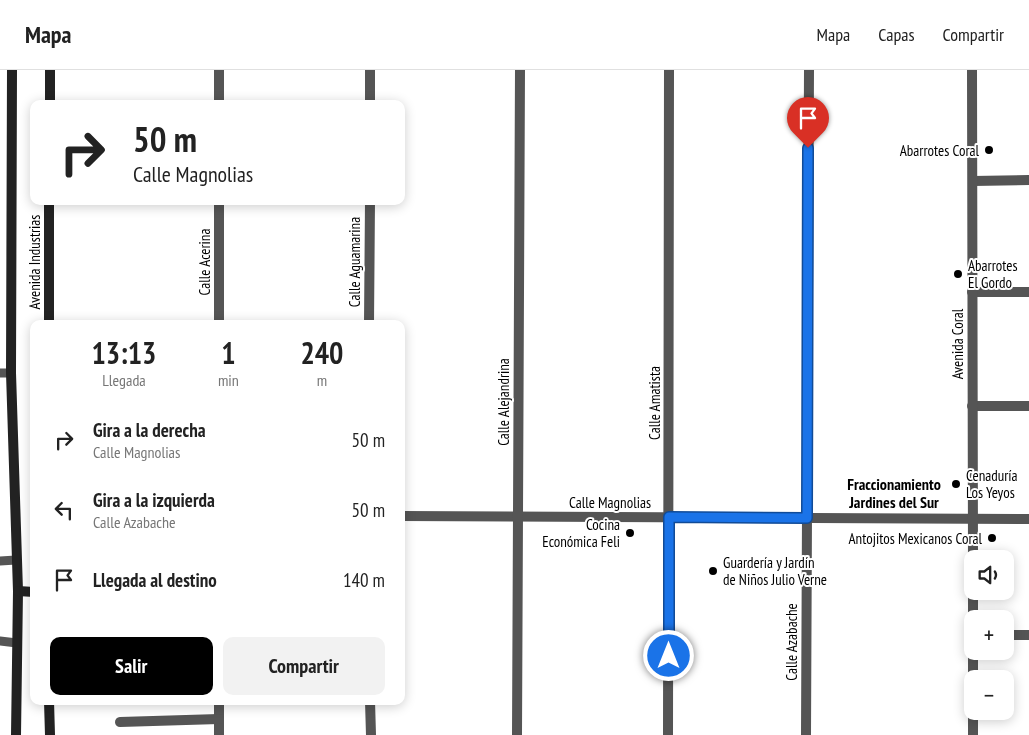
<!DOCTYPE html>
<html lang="es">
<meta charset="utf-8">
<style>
body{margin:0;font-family:"PT Sans Narrow",sans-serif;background:#f2f2f2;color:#222;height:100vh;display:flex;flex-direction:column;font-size:19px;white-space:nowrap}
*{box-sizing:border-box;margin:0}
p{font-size:16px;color:#767676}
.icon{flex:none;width:28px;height:28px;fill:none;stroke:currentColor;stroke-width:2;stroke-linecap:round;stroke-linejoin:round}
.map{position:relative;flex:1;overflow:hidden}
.side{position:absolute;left:30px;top:250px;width:375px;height:385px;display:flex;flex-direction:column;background:#fff;border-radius:10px;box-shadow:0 2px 12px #0003}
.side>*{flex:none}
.top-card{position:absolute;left:30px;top:30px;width:375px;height:105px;border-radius:10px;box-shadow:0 2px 12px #0003;background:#fff;color:#222;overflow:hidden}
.buttons{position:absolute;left:964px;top:480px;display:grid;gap:10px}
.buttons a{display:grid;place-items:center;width:50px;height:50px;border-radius:10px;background:#fff;box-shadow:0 2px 12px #0003;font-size:25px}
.pin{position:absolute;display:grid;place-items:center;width:42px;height:42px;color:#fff;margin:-51px -21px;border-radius:50% 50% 50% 0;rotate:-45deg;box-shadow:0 0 5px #0007}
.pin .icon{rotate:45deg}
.me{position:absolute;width:55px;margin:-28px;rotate:0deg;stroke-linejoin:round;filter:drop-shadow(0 0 4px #0008)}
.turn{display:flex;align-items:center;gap:18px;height:105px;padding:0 20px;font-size:22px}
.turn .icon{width:65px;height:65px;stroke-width:2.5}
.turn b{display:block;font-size:35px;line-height:42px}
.eta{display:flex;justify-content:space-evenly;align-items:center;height:85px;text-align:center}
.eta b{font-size:30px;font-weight:800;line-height:35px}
.button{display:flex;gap:10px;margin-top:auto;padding:10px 20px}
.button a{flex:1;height:58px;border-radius:10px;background:#000;color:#fff;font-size:20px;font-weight:800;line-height:58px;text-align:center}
.button a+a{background:#f2f2f2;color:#222}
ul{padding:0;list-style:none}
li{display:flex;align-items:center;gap:15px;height:70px;padding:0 20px}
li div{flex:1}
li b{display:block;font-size:19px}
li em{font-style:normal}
header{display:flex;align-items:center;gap:30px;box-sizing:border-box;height:70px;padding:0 25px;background:#fff;border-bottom:1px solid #e0e0e0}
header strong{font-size:24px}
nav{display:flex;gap:28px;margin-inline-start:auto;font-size:18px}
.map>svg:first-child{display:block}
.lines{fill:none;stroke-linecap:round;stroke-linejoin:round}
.service{stroke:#555;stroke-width:9}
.minor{stroke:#555;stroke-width:10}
.tertiary{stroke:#555;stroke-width:10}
.secondary{stroke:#222;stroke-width:10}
.route-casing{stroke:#114b97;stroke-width:12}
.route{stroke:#1a73e8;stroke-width:9}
.poi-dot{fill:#000;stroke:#fff;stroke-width:2}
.labels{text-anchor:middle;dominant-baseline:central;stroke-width:4;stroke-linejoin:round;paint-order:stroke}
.poi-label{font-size:15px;fill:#000;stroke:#fff;text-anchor:end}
.street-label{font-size:15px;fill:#000;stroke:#fff}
.neighbourhood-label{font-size:16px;font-weight:bold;fill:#000;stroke:#fff}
</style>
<header>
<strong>Mapa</strong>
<nav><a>Mapa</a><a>Capas</a><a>Compartir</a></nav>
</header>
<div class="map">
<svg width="1029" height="665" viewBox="0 0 1029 665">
<rect width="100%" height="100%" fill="#fff"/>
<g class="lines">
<!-- service -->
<g class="service">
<polyline points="0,303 11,303"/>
<polyline points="0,491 16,490"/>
<polyline points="0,571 17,573"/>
</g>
<!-- minor -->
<g class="minor">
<polyline points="219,34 219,0"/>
<polyline points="370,34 370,0"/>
<polyline points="973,111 1029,110"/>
<polyline points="972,222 1029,222"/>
<polyline points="219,254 219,131"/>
<polyline points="369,254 370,131"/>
<polyline points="972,336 1029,336"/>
<polyline points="401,446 1029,449"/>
<polyline points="1005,565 1029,565"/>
<polyline points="219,631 219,665"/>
<polyline points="370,631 371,665"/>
<polyline points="120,652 219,649"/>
<polyline points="517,665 520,0"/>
<polyline points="668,665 669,0"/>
<polyline points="806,665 809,0"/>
</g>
<!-- tertiary -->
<g class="tertiary">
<polyline points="972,0 973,489"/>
<polyline points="973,549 973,521"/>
<polyline points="973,581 973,609"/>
<polyline points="973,641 973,665"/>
</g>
<!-- secondary -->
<g class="secondary">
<polyline points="12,0 11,303 18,521 16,665"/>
<polyline points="50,34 50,0"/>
<polyline points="49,254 49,131"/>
<polyline points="18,521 34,522"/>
<polyline points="49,631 50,665"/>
</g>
</g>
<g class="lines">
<!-- route casing -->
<g class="route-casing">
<polyline id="route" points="669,586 669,447 807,448 808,78"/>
</g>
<!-- route -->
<use href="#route" class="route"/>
</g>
<!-- markers -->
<g class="poi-dot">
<circle cx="989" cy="80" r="5"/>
<circle cx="958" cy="204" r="5"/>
<circle cx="956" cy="414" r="5"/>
<circle cx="630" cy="463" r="5"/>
<circle cx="992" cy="468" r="5"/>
<circle cx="713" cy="501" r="5"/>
</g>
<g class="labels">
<!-- poi labels -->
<g class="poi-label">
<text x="979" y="80">Abarrotes Coral</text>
<text x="968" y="195" text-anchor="start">Abarrotes<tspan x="968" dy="17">El Gordo</tspan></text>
<text x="966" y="405" text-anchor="start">Cenaduría<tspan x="966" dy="17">Los Yeyos</tspan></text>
<text x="620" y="454">Cocina<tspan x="620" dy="17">Económica Feli</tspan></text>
<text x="982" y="468">Antojitos Mexicanos Coral</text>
<text x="723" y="492" text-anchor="start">Guardería y Jardín<tspan x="723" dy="17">de Niños Julio Verne</tspan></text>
</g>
<!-- street labels -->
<g class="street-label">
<text transform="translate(34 192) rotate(-90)">Avenida Industrias</text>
<text transform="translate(204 192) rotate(-90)">Calle Acerina</text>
<text transform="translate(354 192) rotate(-90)">Calle Aguamarina</text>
<text transform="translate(957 274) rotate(-90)">Avenida Coral</text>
<text transform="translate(503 332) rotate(-90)">Calle Alejandrina</text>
<text transform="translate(654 333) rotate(-90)">Calle Amatista</text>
<text x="610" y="432">Calle Magnolias</text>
<text transform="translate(791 572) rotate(-90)">Calle Azabache</text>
</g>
<!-- neighbourhood labels -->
<g class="neighbourhood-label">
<text x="894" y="414">Fraccionamiento<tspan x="894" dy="18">Jardines del Sur</tspan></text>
</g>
</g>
</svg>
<div class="buttons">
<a><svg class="icon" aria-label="sound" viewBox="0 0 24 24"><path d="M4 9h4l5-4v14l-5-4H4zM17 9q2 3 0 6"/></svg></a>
<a>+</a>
<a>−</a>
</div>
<div class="pin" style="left:808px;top:78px;background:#d93025"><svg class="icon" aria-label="arrive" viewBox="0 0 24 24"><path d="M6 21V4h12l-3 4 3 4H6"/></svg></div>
<svg class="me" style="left:669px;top:586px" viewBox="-20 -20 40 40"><circle r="17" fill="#1a73e8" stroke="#fff" stroke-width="3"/><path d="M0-11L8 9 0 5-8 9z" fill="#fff"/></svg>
<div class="top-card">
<div class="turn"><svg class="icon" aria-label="right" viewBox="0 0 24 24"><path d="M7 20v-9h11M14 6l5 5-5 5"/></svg><div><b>50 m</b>Calle Magnolias</div></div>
</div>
<section class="side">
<div class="eta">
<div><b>13:13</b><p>Llegada</p></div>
<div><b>1</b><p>min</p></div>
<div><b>240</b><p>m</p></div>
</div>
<ul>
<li><svg class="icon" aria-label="right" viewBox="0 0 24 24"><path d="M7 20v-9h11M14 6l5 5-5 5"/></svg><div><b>Gira a la derecha</b><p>Calle Magnolias</p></div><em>50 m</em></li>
<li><svg class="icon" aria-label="left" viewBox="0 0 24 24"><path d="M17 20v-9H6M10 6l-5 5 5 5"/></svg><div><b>Gira a la izquierda</b><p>Calle Azabache</p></div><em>50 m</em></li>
<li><svg class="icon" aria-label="arrive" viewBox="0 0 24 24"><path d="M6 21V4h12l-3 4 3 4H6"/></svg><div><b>Llegada al destino</b></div><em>140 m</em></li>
</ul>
<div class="button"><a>Salir</a><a>Compartir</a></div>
</section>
</div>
